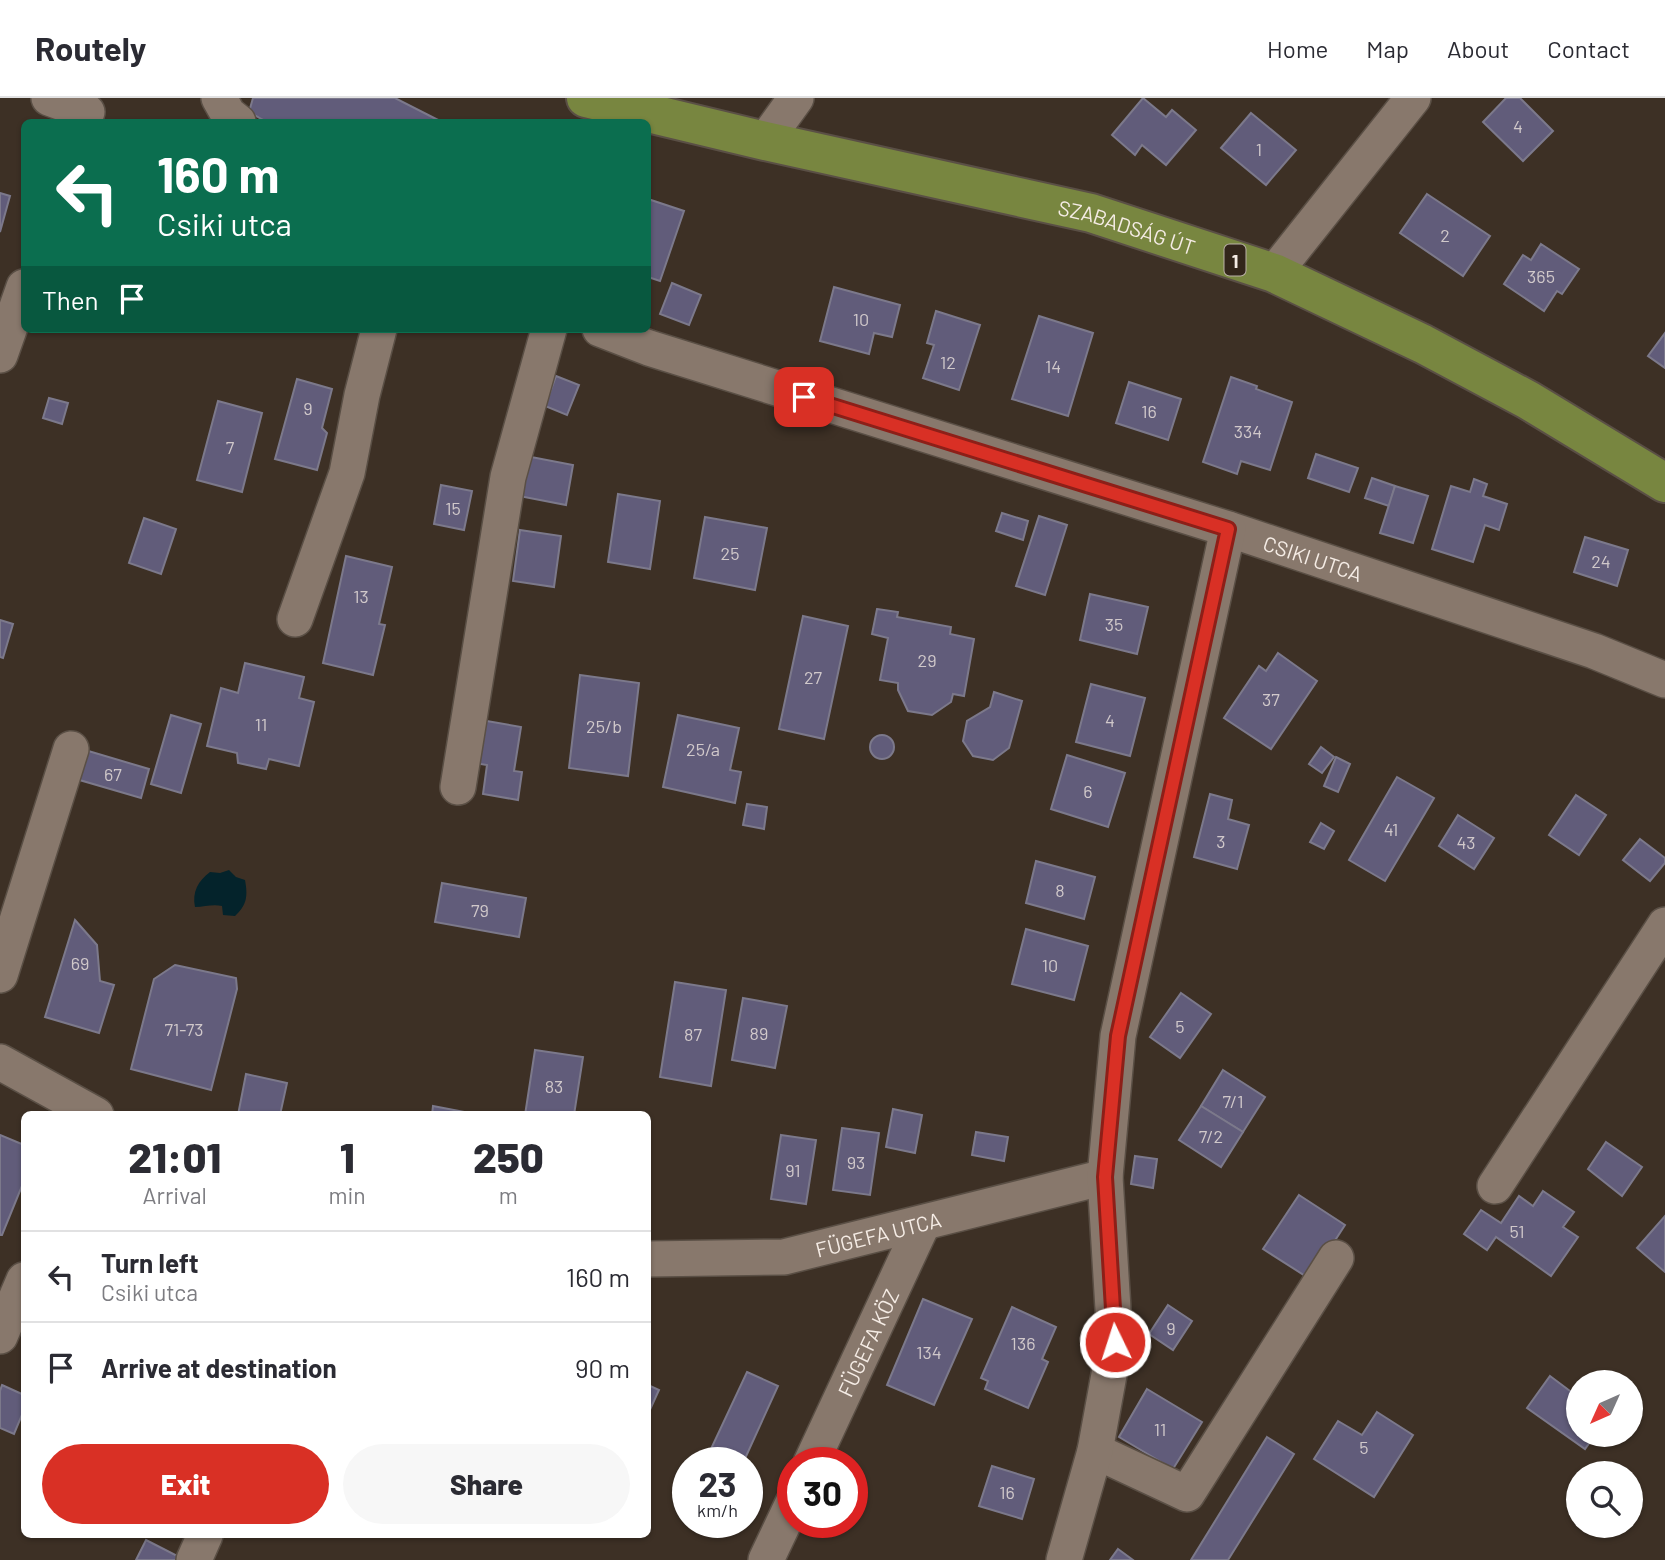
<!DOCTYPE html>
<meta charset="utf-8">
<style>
body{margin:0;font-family:Barlow,sans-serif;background:#f7f7f7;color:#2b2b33;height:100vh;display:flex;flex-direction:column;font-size:26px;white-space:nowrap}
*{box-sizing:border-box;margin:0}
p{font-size:23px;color:#7c7c81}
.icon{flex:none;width:38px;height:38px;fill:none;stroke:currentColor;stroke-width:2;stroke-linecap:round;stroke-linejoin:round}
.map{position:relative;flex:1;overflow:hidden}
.details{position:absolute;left:21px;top:1013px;width:630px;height:427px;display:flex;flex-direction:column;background:#fff;border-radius:10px;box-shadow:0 2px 5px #0004}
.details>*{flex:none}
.hud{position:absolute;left:21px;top:21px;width:630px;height:214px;border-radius:10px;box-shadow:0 2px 5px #0004;background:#0b6e4f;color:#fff;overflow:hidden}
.needle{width:46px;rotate:225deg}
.fabs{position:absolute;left:1566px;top:1272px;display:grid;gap:14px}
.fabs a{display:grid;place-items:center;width:77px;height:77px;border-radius:50%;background:#fff;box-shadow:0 2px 5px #0004;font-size:35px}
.speed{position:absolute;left:672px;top:1349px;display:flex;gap:14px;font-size:35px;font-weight:700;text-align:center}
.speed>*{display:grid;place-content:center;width:91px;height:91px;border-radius:50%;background:#fff;box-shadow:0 2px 5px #0004;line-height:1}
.speed small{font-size:18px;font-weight:400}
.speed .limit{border:10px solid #d22;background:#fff;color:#111}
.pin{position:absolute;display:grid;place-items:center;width:60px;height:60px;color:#fff;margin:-30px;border-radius:14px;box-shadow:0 4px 10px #0006}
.me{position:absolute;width:77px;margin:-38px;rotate:356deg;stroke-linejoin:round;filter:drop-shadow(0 0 5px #0008)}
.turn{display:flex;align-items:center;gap:24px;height:147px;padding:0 21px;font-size:32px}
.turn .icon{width:91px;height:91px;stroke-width:2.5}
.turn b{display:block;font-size:49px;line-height:60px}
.then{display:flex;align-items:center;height:66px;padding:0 21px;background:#0003;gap:14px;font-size:26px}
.eta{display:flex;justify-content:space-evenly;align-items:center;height:119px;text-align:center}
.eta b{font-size:42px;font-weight:800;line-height:49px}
.cta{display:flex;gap:14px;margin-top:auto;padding:14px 21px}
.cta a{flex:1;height:80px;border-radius:42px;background:#d93025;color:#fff;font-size:28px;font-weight:800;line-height:80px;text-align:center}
.cta a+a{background:#f7f7f7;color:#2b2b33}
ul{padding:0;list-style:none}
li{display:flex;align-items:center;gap:21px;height:91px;padding:0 21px;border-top:2px solid #e1e1e2}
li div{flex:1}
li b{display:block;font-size:26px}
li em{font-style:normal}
header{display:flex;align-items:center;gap:42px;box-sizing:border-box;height:98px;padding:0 35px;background:#fff;border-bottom:2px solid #e1e1e2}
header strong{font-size:33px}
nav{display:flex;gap:38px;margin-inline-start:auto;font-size:24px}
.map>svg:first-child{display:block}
.water{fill:#04232b}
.building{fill:#615c7a;stroke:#7c798b;stroke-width:2}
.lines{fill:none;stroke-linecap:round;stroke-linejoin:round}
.minor-casing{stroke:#5a4f45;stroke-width:38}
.major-casing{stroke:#5a4f45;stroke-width:42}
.minor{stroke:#88786c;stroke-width:35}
.major{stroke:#788640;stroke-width:38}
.route-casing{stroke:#8d1f18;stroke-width:18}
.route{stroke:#d93025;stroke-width:12}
.labels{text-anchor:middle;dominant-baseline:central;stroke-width:5;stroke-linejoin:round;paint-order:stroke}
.number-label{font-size:18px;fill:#d0c8ca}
.shield{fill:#33261b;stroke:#bbb1a8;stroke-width:2}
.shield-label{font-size:19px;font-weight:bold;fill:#f5ece5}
.street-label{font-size:21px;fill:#f5ece5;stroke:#33261b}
</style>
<header>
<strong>Routely</strong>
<nav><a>Home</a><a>Map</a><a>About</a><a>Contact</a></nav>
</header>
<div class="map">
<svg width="1665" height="1462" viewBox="0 0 1665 1462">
<rect width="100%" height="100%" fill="#3d3025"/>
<!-- water -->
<path class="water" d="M 229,772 L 236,779 L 245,782 C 248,798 247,807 235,818 L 223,817 L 222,808 C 212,806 205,809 195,809 C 192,794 198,783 210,774 L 220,775 Z"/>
<!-- building -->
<g class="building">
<polygon points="253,0 395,0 442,24 267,24 249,14"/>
<polygon points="1143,0 1166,19 1172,12 1196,32 1166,67 1142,47 1135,57 1112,37"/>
<polygon points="1506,0 1520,0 1553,33 1523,63 1483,24"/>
<polygon points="1251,15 1296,52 1266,87 1221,50"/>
<polygon points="0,95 10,98 0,134"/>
<polygon points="1427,96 1490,138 1463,178 1400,135"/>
<polygon points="648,101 684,113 660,183 648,179"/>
<polygon points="1541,146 1579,171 1562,196 1557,193 1544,213 1504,186 1523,157 1531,162"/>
<polygon points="672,185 701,197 689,227 660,216"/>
<polygon points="834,189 900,207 892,239 874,235 869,256 820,243"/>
<polygon points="936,213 980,227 959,292 923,280 934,247 927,245"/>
<polygon points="1039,218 1093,235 1068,318 1012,301"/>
<polygon points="1665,235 1665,270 1648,258"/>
<polygon points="556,278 579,287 567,317 545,308"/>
<polygon points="1231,279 1257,288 1256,291 1292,304 1270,372 1241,363 1237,376 1203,364"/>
<polygon points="297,281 332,291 322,330 327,335 317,372 275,361"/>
<polygon points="1129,284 1181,301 1168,342 1116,325"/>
<polygon points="49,300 68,305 62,326 43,320"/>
<polygon points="218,303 262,315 242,394 197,382"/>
<polygon points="1316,356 1358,370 1349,394 1308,380"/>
<polygon points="526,358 573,367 566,407 519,398"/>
<polygon points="1372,380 1395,388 1389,408 1365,400"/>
<polygon points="1474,381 1487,386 1483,398 1507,406 1499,432 1485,427 1473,464 1432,451 1451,388 1470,394"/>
<polygon points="441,387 472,393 464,432 434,426"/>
<polygon points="1395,388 1428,398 1413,445 1380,435"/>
<polygon points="618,396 660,403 650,471 608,464"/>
<polygon points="1002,415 1028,423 1023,442 996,433"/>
<polygon points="1039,418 1067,427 1045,497 1016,488"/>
<polygon points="705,419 767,430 755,492 694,480"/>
<polygon points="144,420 176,431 161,476 129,465"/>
<polygon points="520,432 561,438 554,489 513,483"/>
<polygon points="1585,439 1628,452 1617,488 1574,474"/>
<polygon points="346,458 392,469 379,526 385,527 373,577 323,565"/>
<polygon points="1090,496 1148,509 1137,556 1080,542"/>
<polygon points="877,511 898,514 897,519 951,529 950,536 974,541 964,598 953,596 951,604 932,617 908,613 898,592 898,585 880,582 888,540 872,536"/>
<polygon points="803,518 848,528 824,641 779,631"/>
<polygon points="0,522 13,526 3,560 0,559"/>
<polygon points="1278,555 1317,583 1271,651 1224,620 1259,568 1266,573"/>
<polygon points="245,565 304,579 299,600 314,604 299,668 269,661 266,671 238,665 237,655 207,648 221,590 238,595"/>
<polygon points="580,577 639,585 628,678 569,670"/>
<polygon points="1091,586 1145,600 1130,658 1076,644"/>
<polygon points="994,594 1022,603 1009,650 993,662 973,658 963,643 967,623 990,609"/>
<polygon points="171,617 201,626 181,695 151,686"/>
<polygon points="678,617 739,630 730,672 741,674 735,705 663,689"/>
<polygon points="481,622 521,629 514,673 522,674 518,702 483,696 487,667 474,665"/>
<circle cx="882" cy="649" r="12"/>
<polygon points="1321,649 1334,659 1322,675 1309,666"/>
<polygon points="85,652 149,671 141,700 76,681"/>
<polygon points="1067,657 1125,675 1108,729 1051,711"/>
<polygon points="1336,659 1350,666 1338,694 1324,688"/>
<polygon points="1397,679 1434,700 1385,783 1349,762"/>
<polygon points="1210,696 1232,702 1228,721 1249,727 1237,771 1194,759"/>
<polygon points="1576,697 1606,717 1579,757 1549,737"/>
<polygon points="747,706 767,709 764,731 743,727"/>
<polygon points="1458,717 1494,740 1474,771 1439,748"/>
<polygon points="1321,725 1334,733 1324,751 1310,744"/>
<polygon points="1640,741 1665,760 1665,765 1650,783 1623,762"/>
<polygon points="1036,763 1095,779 1084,821 1026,805"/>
<polygon points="442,785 526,800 519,839 435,824"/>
<polygon points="75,822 97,847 100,883 114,887 99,935 45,919"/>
<polygon points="1026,831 1088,848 1074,902 1012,886"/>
<polygon points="175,867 236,880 237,891 211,992 131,971 154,881"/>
<polygon points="675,884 726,892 711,988 660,979"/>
<polygon points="1181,895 1211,916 1180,960 1150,939"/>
<polygon points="743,900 787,908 775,970 732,962"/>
<polygon points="535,952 583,959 574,1017 525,1017"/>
<polygon points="1223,972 1265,999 1243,1034 1201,1008"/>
<polygon points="246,976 287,985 280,1017 238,1017"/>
<polygon points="433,1008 480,1017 432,1017"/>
<polygon points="1201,1008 1243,1034 1221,1069 1179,1042"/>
<polygon points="893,1011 922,1017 915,1055 886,1049"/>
<polygon points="842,1030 879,1035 870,1097 833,1092"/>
<polygon points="976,1034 1008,1039 1004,1063 972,1057"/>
<polygon points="0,1037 24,1047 24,1083 2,1137 0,1137"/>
<polygon points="781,1037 816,1042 806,1106 771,1101"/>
<polygon points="1606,1044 1642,1069 1622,1098 1588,1071"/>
<polygon points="1135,1058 1157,1061 1153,1090 1131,1086"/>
<polygon points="1543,1093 1574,1114 1563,1129 1578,1139 1551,1178 1496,1139 1487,1152 1464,1136 1481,1112 1501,1125 1519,1098 1533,1108"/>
<polygon points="1299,1097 1345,1127 1310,1181 1263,1151"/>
<polygon points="1665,1118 1665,1174 1637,1150"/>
<polygon points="923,1201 972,1221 934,1307 887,1287"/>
<polygon points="1168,1207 1192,1223 1173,1252 1149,1236"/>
<polygon points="1012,1209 1056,1229 1042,1261 1048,1264 1028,1310 985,1291 988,1283 981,1280"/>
<polygon points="747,1274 778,1288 743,1365 736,1365 710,1353"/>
<polygon points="1550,1278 1578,1299 1578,1337 1595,1337 1585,1351 1527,1310"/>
<polygon points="2,1287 24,1297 24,1312 14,1336 0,1330 0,1293"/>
<polygon points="648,1287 659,1292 648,1316"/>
<polygon points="1147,1291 1202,1324 1173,1371 1119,1339"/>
<polygon points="1377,1314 1413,1337 1374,1399 1314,1361 1338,1323 1362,1337"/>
<polygon points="1267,1339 1294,1356 1228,1462 1191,1462"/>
<polygon points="992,1368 1034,1381 1022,1421 979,1408"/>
<polygon points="146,1442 185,1462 136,1462"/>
<polygon points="1118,1451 1133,1462 1110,1462"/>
</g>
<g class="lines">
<!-- minor casing -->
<g class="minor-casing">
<g id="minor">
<polyline points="49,0 87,14"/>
<polyline points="219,0 228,16 238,24"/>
<polyline points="765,43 796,0"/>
<polyline points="1274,175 1413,0"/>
<path id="s1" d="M 600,231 L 649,250 L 1228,431 L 1594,553 L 1665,582"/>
<polyline points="0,257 24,189"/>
<polyline points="295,521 347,375 362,297 379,231"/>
<polyline points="458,689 508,379 549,231"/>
<polyline points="0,877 71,651"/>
<polyline points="0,964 96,1017"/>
<polyline points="1495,1088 1665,827"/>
<path id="s2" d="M 648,1161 L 784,1159 L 1105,1079"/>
<polyline points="0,1238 24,1182"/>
<polyline points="1095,1353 1187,1396 1336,1160"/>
<path id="s3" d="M 811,1365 L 923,1125"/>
<polyline points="194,1462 205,1437"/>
<polyline points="766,1462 793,1405"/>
<polyline points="1064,1462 1095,1353 1115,1244 1105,1079 1118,938 1228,431"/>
</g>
</g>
<!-- major casing -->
<g class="major-casing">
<g id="major">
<path id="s4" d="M 586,0 L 765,43 L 1091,115 L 1274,175 L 1423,246 L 1528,302 L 1665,385"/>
</g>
</g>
<!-- minor -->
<use href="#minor" class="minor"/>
<!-- major -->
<use href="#major" class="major"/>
</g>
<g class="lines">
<!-- route casing -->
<g class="route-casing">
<polyline id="route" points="804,299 1228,431 1118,938 1105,1079 1115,1244"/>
</g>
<!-- route -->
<use href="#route" class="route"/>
</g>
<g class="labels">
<!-- number labels -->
<g class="number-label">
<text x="1518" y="28">4</text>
<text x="1259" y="51">1</text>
<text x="1445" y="137">2</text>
<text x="1541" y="178">365</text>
<text x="861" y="221">10</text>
<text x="948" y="264">12</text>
<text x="1053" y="268">14</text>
<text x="308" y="310">9</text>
<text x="1149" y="313">16</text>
<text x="1248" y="333">334</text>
<text x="230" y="349">7</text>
<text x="453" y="410">15</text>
<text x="730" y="455">25</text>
<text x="1601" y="463">24</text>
<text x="361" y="498">13</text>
<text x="1114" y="526">35</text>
<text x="927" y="562">29</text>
<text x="813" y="579">27</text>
<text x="1271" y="601">37</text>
<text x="1110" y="622">4</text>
<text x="261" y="626">11</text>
<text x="604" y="628">25/b</text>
<text x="703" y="651">25/a</text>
<text x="113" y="676">67</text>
<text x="1088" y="693">6</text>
<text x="1391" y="731">41</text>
<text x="1221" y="743">3</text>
<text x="1466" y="744">43</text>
<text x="1060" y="792">8</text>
<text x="480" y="812">79</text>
<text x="80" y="865">69</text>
<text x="1050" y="867">10</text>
<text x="1180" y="928">5</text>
<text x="184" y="931">71-73</text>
<text x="759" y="935">89</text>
<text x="693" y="936">87</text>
<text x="554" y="988">83</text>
<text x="1233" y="1003">7/1</text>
<text x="1211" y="1038">7/2</text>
<text x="856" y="1064">93</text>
<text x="793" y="1072">91</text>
<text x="1517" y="1133">51</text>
<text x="1171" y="1230">9</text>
<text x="1023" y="1245">136</text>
<text x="929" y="1254">134</text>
<text x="1160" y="1331">11</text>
<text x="1364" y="1349">5</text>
<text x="1007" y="1394">16</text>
</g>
<!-- shield labels -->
<rect class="shield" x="1224.5" y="146.5" width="21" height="31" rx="5"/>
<g class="shield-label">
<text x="1235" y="162">1</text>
</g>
<!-- street labels -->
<g class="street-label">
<text stroke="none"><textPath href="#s4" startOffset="556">SZABADSÁG ÚT</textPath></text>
<text stroke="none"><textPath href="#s1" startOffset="749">CSIKI UTCA</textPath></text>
<text stroke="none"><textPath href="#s2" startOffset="233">FÜGEFA UTCA</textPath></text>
<text stroke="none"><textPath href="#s3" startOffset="133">FÜGEFA KÖZ</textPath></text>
</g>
</g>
</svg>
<div class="fabs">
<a><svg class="needle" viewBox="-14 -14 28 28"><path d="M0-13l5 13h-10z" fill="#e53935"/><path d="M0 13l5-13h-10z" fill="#7c7c81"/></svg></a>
<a><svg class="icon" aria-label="search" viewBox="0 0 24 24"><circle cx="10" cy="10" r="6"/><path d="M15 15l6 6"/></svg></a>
</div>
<div class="speed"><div>23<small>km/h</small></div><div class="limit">30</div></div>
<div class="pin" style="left:804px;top:299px;background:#d93025"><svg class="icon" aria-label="arrive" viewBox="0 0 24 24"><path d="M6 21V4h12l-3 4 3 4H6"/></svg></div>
<svg class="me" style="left:1115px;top:1244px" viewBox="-20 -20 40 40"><circle r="17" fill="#d93025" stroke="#fff" stroke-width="3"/><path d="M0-11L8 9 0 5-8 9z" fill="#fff"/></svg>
<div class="hud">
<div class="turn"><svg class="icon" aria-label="left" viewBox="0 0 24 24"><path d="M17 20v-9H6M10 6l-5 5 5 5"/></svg><div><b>160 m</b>Csiki utca</div></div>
<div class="then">Then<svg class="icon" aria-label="arrive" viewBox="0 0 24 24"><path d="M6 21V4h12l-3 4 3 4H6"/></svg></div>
</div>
<section class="details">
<div class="eta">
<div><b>21:01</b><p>Arrival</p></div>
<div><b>1</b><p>min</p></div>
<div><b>250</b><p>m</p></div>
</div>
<ul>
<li><svg class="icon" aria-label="left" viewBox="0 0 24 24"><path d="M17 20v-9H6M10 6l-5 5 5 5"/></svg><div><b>Turn left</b><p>Csiki utca</p></div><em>160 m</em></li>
<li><svg class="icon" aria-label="arrive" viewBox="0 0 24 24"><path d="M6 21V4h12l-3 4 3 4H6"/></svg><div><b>Arrive at destination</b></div><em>90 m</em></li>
</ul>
<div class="cta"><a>Exit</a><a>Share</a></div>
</section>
</div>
